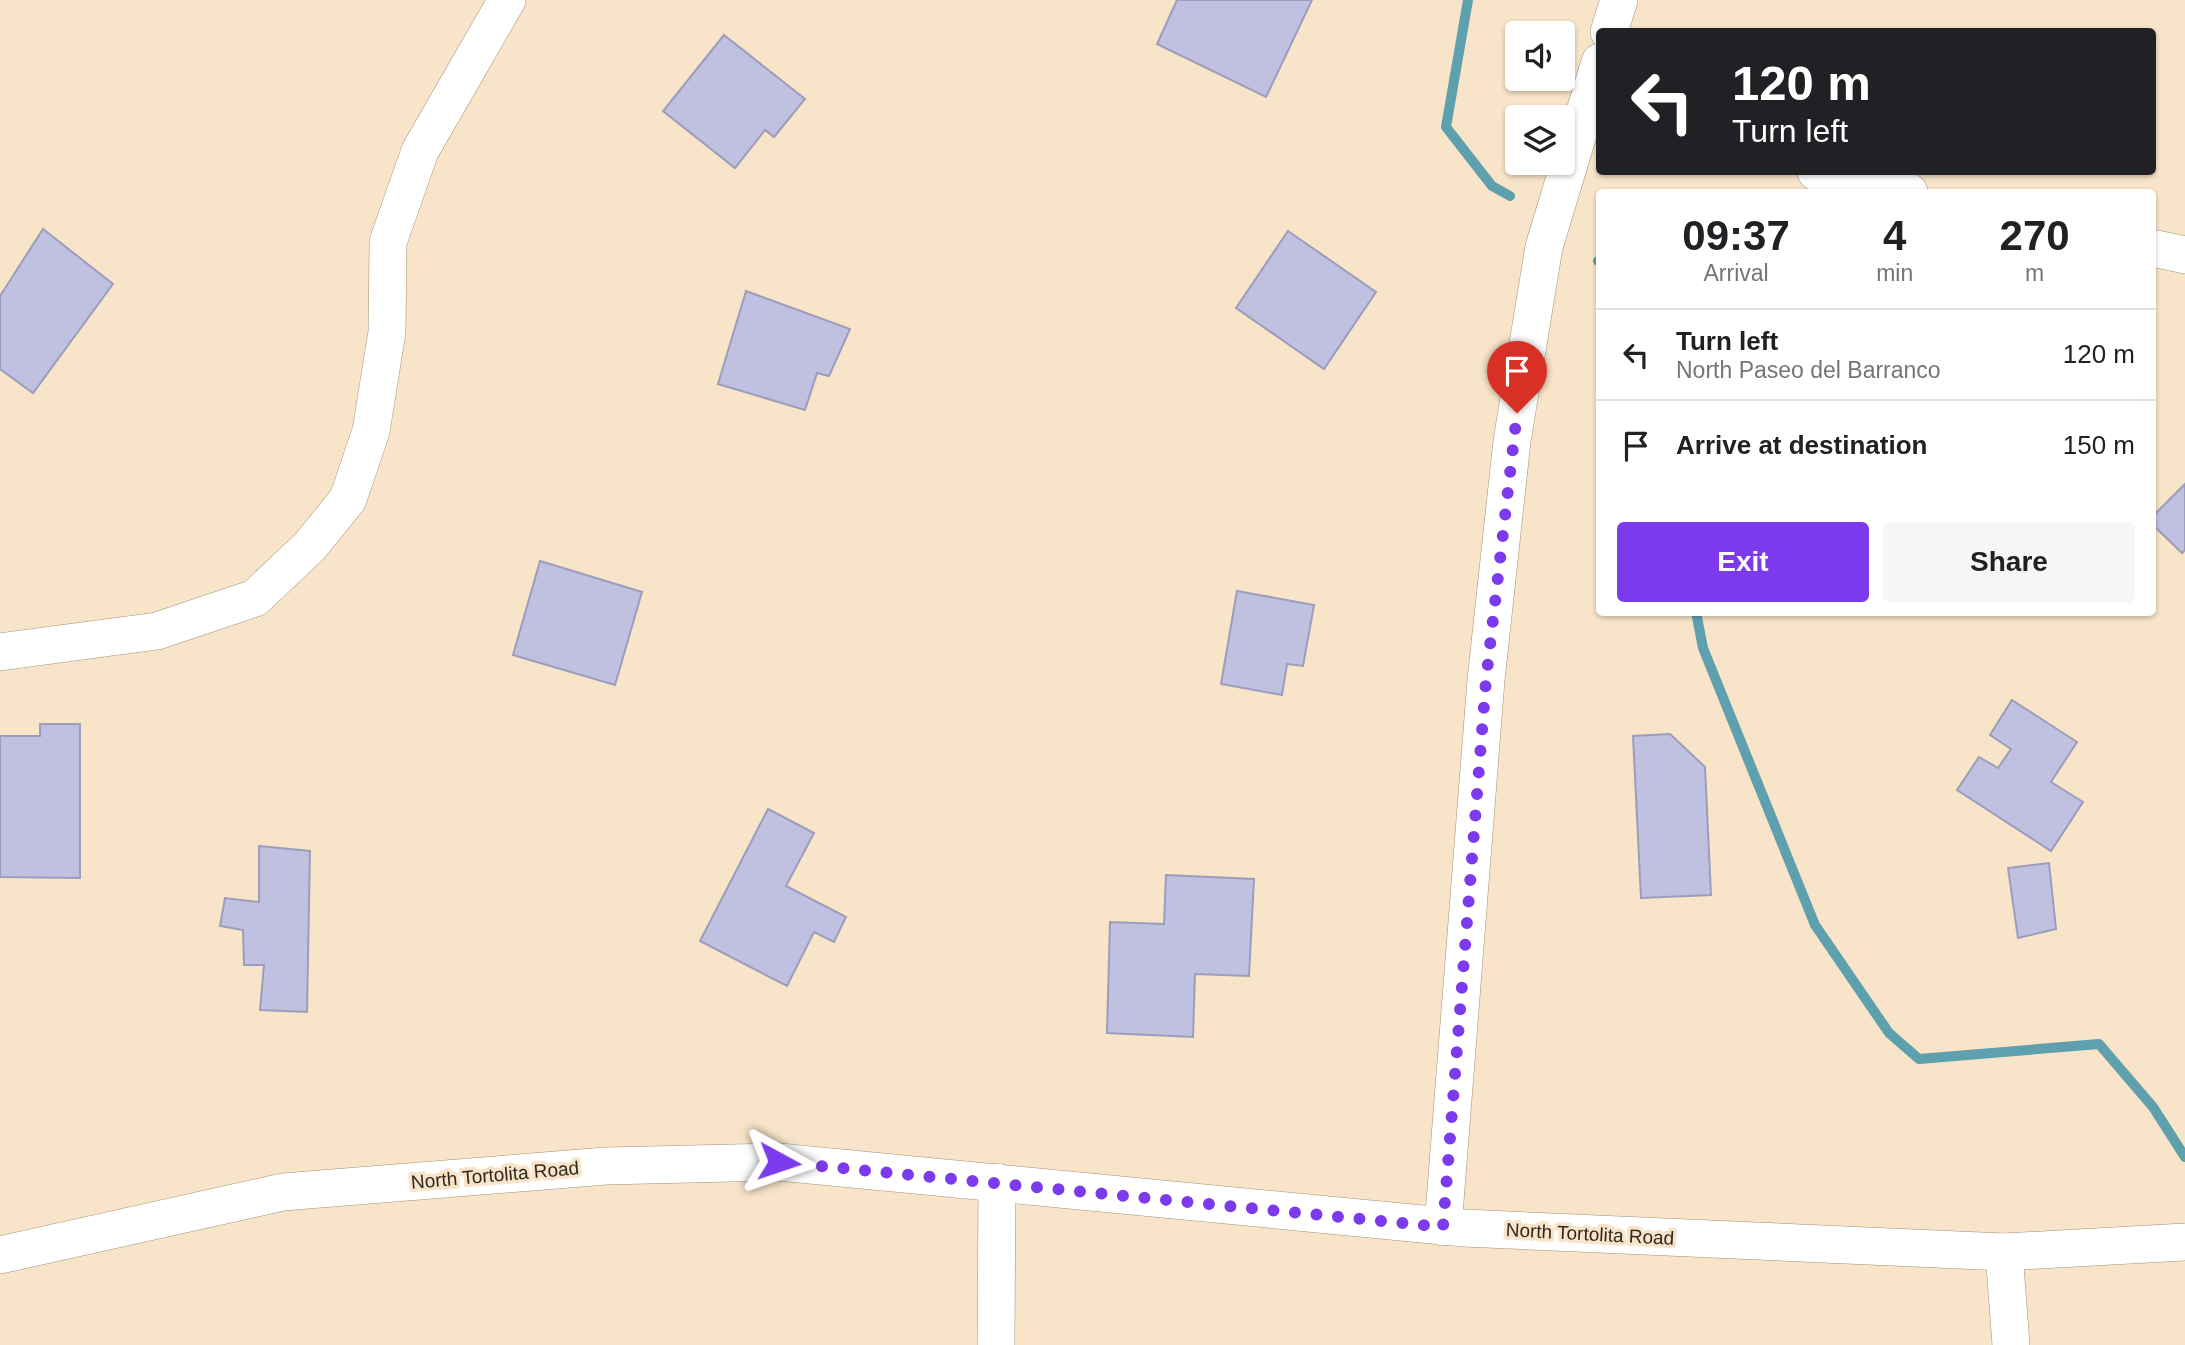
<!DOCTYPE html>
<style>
body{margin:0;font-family:Helvetica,sans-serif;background:#f6f6f6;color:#202124;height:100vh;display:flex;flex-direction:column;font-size:26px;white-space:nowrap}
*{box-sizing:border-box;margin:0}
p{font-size:23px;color:#757577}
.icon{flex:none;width:38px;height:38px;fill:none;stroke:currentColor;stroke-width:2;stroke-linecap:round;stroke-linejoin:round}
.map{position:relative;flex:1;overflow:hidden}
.panel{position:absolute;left:1596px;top:189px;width:560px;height:427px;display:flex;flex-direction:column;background:#fff;border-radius:7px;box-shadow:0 2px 5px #0004}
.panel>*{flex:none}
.top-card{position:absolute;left:1596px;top:28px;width:560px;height:147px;border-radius:7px;box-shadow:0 2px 5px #0004;background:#202124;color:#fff;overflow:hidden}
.fabs{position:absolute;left:1505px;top:21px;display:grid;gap:14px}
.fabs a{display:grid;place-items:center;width:70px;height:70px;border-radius:7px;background:#fff;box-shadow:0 2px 5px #0004;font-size:35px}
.pin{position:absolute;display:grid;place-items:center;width:60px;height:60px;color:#fff;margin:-72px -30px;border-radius:50% 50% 50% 0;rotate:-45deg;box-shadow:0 0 7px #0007}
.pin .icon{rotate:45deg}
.me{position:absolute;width:77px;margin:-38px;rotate:95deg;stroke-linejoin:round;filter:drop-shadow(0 0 5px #0008)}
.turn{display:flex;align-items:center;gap:24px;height:147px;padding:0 21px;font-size:32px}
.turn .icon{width:91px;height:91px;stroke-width:2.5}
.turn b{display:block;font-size:49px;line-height:60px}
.eta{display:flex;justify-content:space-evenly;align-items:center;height:119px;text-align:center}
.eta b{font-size:42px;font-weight:700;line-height:49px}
.cta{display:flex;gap:14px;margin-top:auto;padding:14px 21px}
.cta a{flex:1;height:80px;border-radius:7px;background:#7c3aed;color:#fff;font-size:28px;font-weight:700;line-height:80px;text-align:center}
.cta a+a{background:#f6f6f6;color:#202124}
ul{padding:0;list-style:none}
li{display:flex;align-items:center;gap:21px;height:91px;padding:0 21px;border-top:2px solid #e0e0e0}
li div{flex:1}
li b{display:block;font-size:26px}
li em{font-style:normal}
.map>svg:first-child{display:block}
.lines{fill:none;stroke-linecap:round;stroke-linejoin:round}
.stream{stroke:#5fa0ae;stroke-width:10}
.building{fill:#c0c1e0;stroke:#9c9dbb;stroke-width:2}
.minor-casing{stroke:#a39176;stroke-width:38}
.minor{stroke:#fff;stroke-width:37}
.route{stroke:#7c3aed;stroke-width:12;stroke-dasharray:0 21.6}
.labels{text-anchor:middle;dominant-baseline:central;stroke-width:7;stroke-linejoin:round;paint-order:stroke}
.street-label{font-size:19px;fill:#30291e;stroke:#f8e4c8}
</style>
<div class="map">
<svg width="2185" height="1345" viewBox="0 0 2185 1345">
<rect width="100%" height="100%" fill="#f8e4c8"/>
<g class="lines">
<!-- stream -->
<g class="stream">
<polyline points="1468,0 1446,127 1492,186 1510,196"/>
<polyline points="1598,261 1600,262"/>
<polyline points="1696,612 1703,648 1815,925 1889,1033 1919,1059 2099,1044 2153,1107 2185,1157"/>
</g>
</g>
<!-- building -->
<g class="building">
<polygon points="1177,0 1312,0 1266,97 1157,44"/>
<polygon points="724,35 805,99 774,137 765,130 735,168 663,111"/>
<polygon points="43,229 113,284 33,393 0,369 0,296"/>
<polygon points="1288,231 1376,292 1324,369 1236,308"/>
<polygon points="746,291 850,329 829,376 817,373 805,410 718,384"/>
<polygon points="2185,484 2185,550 2182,553 2152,524 2152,517"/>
<polygon points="540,561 642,592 615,685 513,655"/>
<polygon points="1237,591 1314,605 1303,666 1287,664 1282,695 1221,684"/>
<polygon points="2012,700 2077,742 2051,782 2083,802 2051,851 1957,790 1979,757 1998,768 2011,749 1990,735"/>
<polygon points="40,724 80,724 80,878 0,877 0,736 40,736"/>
<polygon points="1670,734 1705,767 1711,895 1641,898 1633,736"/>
<polygon points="768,809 814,833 786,886 846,917 834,942 814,932 787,986 700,941"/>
<polygon points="259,846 310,851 307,1012 260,1010 264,965 244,965 243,930 220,926 225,898 259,902"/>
<polygon points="2049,863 2056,929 2018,938 2008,868"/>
<polygon points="1166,875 1254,879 1249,976 1195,974 1193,1037 1107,1033 1110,922 1164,924"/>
</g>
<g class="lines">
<!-- minor casing -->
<g class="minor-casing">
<g id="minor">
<polyline points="1609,32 1619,0"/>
<polyline points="1816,172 1909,192"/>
<polyline points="2152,248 2185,255"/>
<polyline points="0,652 157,631 255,598 310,546 348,499 371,431 387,332 388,242 420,151 507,0"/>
<polyline points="1443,1227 1486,680 1512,441 1544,247 1600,62"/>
<polyline points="2004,1252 2011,1345"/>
<polyline points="0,1255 283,1192 606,1166 779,1162 1464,1228 2004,1252 2185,1242"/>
<polyline points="996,1345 997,1182"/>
</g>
</g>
<!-- minor -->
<use href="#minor" class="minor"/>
</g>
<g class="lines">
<!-- route -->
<polyline class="route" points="779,1162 1443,1227 1486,680 1517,413"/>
</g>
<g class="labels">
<!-- street labels -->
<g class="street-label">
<text transform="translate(495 1175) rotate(-5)">North Tortolita Road</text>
<text transform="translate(1590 1234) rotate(3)">North Tortolita Road</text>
</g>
</g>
</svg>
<div class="fabs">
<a><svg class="icon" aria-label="sound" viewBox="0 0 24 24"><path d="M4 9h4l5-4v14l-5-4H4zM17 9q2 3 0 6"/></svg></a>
<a><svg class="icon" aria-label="layers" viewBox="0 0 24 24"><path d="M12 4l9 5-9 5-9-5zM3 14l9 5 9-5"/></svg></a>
</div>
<div class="pin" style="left:1517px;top:413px;background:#d93025"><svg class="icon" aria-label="arrive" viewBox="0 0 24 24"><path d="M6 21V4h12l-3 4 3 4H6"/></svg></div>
<svg class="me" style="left:779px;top:1162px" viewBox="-20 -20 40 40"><path d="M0-17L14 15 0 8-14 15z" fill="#7c3aed" stroke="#fff" stroke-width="4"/></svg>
<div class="top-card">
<div class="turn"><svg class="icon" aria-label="left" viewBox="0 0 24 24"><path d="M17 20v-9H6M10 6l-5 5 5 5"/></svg><div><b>120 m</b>Turn left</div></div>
</div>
<section class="panel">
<div class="eta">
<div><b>09:37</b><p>Arrival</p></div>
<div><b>4</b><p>min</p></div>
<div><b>270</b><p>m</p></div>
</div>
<ul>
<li><svg class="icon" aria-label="left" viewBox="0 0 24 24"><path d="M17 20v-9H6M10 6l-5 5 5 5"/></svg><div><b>Turn left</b><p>North Paseo del Barranco</p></div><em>120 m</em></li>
<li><svg class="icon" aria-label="arrive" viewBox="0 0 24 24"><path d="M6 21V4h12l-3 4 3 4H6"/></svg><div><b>Arrive at destination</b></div><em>150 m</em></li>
</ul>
<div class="cta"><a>Exit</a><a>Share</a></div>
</section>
</div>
